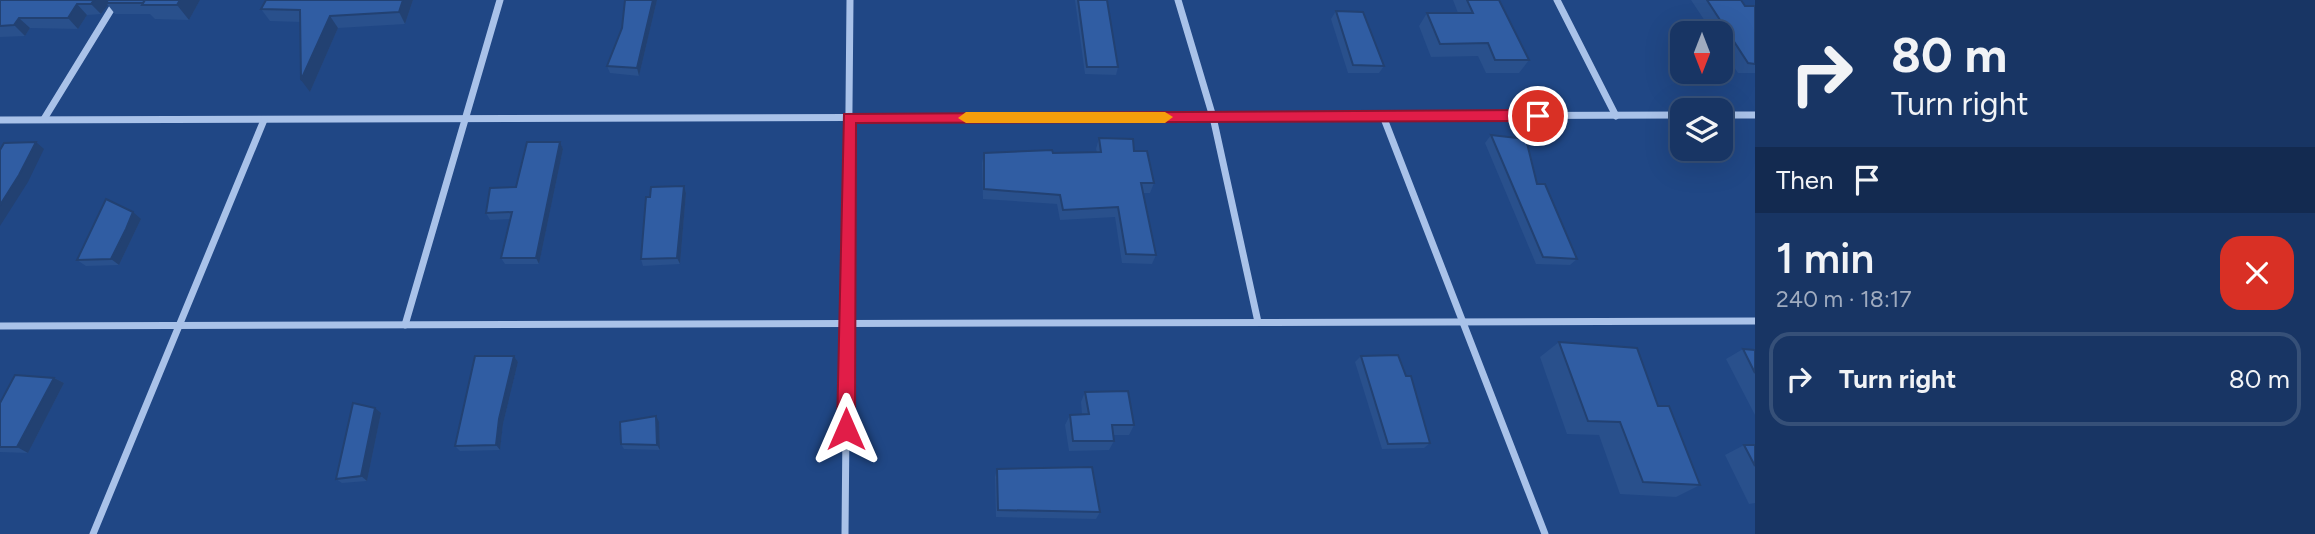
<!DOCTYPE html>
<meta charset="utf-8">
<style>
body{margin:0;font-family:Figtree,sans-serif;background:#25406d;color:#f1f3f6;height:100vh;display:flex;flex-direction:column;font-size:26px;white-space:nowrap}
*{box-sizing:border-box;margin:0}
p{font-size:23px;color:#9fabbf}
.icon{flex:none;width:38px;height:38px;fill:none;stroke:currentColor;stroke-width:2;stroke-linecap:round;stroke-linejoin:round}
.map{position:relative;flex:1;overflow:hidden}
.details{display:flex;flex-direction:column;background:#183564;width:560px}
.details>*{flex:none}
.top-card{background:#183564;color:#f1f3f6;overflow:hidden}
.needle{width:46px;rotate:180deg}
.fabs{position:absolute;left:1670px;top:21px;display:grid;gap:14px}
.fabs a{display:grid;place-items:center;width:63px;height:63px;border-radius:14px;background:#183564;box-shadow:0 7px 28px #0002,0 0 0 2px #365078;font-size:35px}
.pin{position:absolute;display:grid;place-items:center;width:60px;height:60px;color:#fff;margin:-30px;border:4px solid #fff;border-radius:50%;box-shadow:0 2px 7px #0007}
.me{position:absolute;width:77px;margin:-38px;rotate:0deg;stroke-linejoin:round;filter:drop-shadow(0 0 5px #0008)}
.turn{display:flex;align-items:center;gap:24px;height:147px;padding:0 21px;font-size:32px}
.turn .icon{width:91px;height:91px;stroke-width:2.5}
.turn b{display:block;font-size:49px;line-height:60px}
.then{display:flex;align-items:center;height:66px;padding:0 21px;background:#0003;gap:14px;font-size:26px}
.round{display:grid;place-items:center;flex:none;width:74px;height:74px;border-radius:21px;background:#25406d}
.head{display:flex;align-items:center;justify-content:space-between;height:119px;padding:0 21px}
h1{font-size:42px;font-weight:600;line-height:52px}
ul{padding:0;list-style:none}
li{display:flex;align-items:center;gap:21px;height:94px;margin:0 14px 10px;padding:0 7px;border:4px solid #365078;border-radius:21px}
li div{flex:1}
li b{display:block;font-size:26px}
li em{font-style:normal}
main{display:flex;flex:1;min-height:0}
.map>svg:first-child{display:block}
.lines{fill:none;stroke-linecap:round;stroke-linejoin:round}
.minor{stroke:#a9c2e9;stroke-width:7}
.wall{fill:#29508c}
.shaded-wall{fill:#224172}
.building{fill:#305da3;stroke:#224172;stroke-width:2}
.route{fill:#e11d48;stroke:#92132f;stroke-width:2}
.slow{fill:#f59e0b}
</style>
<main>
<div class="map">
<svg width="1755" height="534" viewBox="0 0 1755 534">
<rect width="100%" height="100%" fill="#204785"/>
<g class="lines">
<!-- minor -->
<g class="minor">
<polyline points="1178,0 1213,117 1258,322"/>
<polyline points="1557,0 1616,116"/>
<polyline points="1720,115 1755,115"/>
<polyline points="1383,116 1545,534"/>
<polyline points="44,119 117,0"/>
<polyline points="0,120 1682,115"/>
<polyline points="405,325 500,0"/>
<polyline points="0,326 1755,321"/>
<polyline points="93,534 264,120"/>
<polyline points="845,534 850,0"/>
</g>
</g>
<!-- wall -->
<g class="wall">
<polygon points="0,0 200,0 189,20 155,19 150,14 115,14 108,5 101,14 87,15 78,29 30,28 25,36 0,37"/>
<polygon points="413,0 405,24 338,28 310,92 301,22 270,21 261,9"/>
<polygon points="625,0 657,0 639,76 610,73 607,66 622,28"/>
<polygon points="1075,0 1107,0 1118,67 1116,75 1085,74"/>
<polygon points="1453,0 1499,0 1529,60 1519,73 1486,73 1478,56 1431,57 1419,26 1427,13 1458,13"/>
<polygon points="1691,0 1741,0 1745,6 1755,6 1755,73 1738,73 1720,45 1720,33 1713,33"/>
<polygon points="1336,11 1384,66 1379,73 1348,73 1331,19"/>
<polygon points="1491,135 1537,184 1577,259 1570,265 1536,264 1485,143"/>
<polygon points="1099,138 1134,151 1154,183 1150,193 1143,193 1156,255 1152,264 1122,263 1115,217 1060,220 1057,204 983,199 982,163 984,153 1097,152 1096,149"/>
<polygon points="560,142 563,149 539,264 505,264 501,258 510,219 490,220 486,213 516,187"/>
<polygon points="684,186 686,193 680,264 643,266 641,259 650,197"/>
<polygon points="141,219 119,265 86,266 77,260"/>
<polygon points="1559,342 1658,406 1700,485 1676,497 1620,494 1599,435 1567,434 1540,357"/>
<polygon points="1743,349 1755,350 1755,415 1726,359"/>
<polygon points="514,356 518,362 503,424 500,450 460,451 455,446"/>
<polygon points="1361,356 1430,443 1424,448 1382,449 1355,362"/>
<polygon points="54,378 64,383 28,453 0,452 0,403"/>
<polygon points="1085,392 1134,425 1129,435 1113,435 1114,441 1109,450 1069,451 1065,425 1070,415 1082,414 1081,402"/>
<polygon points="381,413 367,481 342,483 336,479"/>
<polygon points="659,422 660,450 624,449 621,444"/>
<polygon points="1744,445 1755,445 1755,503 1749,504 1725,455"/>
<polygon points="997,469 1100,512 1096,519 996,517 995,477"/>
</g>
<!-- shaded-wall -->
<g class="shaded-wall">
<polygon points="94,0 112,0 106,3 108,5 101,14 91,4"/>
<polygon points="180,0 200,0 189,20 177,5"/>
<polygon points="403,0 413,0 405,24 399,12"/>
<polygon points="653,0 657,0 639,76 637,68"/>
<polygon points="77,4 87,15 78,29 68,18"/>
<polygon points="330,16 338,28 310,92 301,80"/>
<polygon points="19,18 30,28 25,36 14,25"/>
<polygon points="36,142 44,149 28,182 0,226 0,205"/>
<polygon points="560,142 563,149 539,264 536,258"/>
<polygon points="684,186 686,193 680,264 677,258"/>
<polygon points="133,212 141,219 119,265 111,259"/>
<polygon points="514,356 518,362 503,424 500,450 496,445 499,419"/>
<polygon points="54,378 64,383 28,453 17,447"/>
<polygon points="375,408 381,413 367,481 361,476"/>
<polygon points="656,416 659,422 660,450 657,445"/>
</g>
<!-- building -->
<g class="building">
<polygon points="0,0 94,0 91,4 77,4 68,18 19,18 14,25 0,26"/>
<polygon points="108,0 145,0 143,3 106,3"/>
<polygon points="145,0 180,0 177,5 142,5"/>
<polygon points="266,0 403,0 399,12 330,16 301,80 300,10 261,9"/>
<polygon points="625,0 653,0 637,68 607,66 622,28"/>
<polygon points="1078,0 1107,0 1118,67 1087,67"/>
<polygon points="1467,0 1499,0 1529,60 1495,60 1488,43 1440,44 1427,13 1473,13"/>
<polygon points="1707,0 1741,0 1745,6 1755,6 1755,64 1748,63"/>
<polygon points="1336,11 1363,12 1384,66 1353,65"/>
<polygon points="1491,135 1526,139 1537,184 1545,184 1577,259 1543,257"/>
<polygon points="1099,138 1133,139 1134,151 1147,151 1154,183 1141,183 1156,255 1126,254 1118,207 1063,210 1060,195 984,189 984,153 1052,150 1053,153 1101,152"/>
<polygon points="36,142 19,175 0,205 0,150 4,143"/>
<polygon points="527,142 560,142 536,258 501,258 512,212 486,213 490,188 516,187"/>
<polygon points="684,186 677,258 641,259 646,197 650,197 651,187"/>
<polygon points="106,199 133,212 126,229 111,259 77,260"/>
<polygon points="1559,342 1637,348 1658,406 1669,406 1700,485 1643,482 1620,422 1588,421"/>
<polygon points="1743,349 1755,350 1755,373"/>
<polygon points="1398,355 1406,376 1411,376 1430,443 1388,444 1361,356"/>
<polygon points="475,356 514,356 499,419 496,445 455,446"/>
<polygon points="15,375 54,378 17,447 0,447 0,403"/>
<polygon points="1128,391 1134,425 1112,425 1114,441 1073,441 1070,415 1089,414 1085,392"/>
<polygon points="353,403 375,408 361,476 336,479"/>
<polygon points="656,416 657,445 621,444 620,422"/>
<polygon points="1744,445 1755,445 1755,466"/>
<polygon points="1092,467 1100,512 998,510 997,469"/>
</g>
<!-- route -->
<polygon class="route" points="1538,110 1545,116 1538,121 856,123 855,429 852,434 840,434 837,429 844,114"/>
<!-- slow -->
<polygon class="slow" points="966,112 1165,112 1173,117 1165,123 966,123 958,118"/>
</svg>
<div class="fabs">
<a><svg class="needle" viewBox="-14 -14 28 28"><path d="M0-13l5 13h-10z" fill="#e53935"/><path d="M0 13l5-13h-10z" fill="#9fabbf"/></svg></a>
<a><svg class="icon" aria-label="layers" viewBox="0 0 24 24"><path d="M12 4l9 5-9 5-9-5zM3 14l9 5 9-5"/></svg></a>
</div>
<div class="pin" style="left:1538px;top:116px;background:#d93025"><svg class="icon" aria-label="arrive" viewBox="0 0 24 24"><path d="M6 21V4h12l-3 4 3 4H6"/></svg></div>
<svg class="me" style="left:846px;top:429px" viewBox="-20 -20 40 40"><path d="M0-17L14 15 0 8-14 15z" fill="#e11d48" stroke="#fff" stroke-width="4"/></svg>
</div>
<section class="details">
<div class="top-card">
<div class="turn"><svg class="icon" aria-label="right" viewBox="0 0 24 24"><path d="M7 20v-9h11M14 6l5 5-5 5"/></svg><div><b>80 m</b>Turn right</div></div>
<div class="then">Then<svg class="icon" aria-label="arrive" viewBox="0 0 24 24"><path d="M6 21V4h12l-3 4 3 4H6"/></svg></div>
</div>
<div class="head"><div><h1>1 min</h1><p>240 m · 18:17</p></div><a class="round" style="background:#d93025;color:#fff"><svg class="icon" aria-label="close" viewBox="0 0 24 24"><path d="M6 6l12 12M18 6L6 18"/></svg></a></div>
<ul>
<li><svg class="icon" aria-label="right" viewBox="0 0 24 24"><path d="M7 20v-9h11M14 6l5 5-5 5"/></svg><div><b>Turn right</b></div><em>80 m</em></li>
</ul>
</section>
</main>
